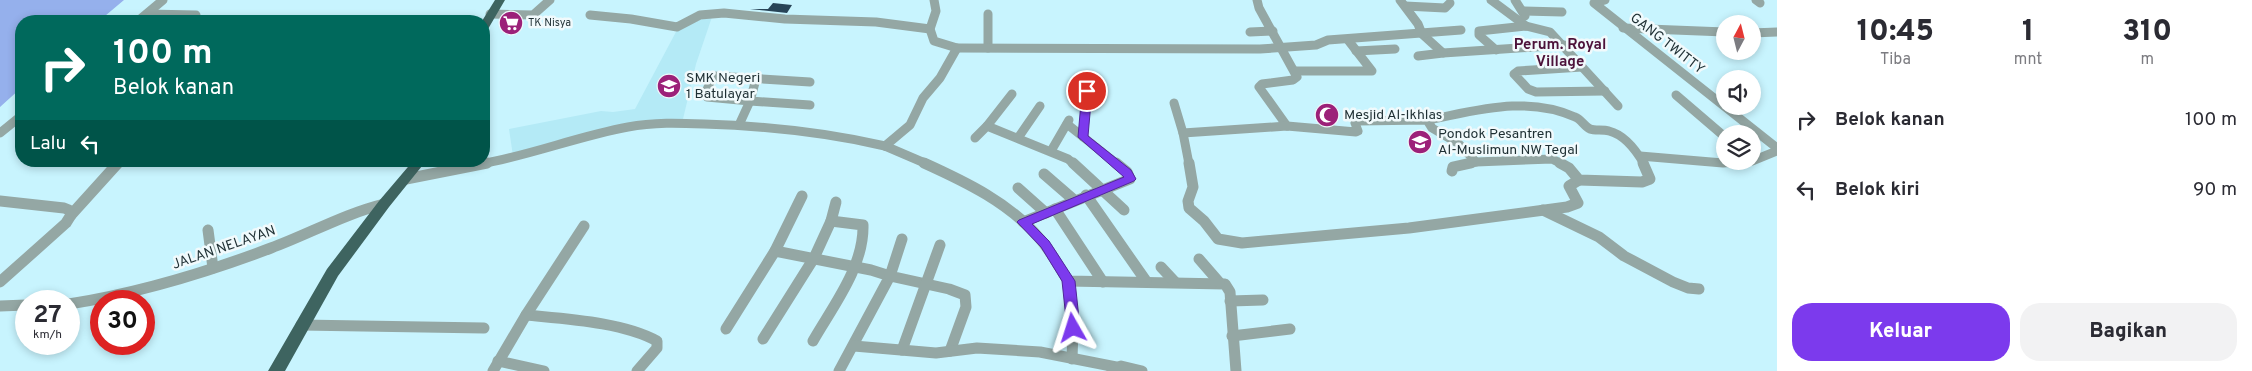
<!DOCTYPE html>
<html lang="id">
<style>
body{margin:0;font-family:Overpass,sans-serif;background:#f2f2f3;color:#2b2b33;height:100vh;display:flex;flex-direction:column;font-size:19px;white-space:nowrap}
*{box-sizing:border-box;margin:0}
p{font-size:16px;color:#7c7c81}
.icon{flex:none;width:28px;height:28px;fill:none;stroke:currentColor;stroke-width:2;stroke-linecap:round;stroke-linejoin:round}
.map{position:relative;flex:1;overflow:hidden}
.drawer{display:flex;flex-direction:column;background:#fff;width:475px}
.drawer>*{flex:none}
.guide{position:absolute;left:15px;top:15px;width:475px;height:152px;border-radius:20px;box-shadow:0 2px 8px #0003;background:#00695c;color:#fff;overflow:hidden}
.needle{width:32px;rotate:7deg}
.fabs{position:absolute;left:1716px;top:15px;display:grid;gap:10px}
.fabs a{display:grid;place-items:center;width:45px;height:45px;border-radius:50%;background:#fff;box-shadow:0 2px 8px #0003;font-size:25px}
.speed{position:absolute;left:15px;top:290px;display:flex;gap:10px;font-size:25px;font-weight:700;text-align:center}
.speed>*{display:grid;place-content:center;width:65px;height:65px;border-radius:50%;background:#fff;box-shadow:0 2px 8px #0003;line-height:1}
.speed small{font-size:12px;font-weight:400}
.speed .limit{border:8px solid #d22;background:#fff;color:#111}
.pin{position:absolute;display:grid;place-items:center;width:42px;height:42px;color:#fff;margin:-21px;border:2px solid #fff;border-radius:50%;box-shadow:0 1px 5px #0007}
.me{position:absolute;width:55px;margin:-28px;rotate:354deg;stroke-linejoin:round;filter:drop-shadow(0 0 4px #0008)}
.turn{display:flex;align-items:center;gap:18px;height:105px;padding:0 15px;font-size:22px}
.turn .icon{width:65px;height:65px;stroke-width:2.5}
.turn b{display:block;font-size:35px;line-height:42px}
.then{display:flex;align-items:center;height:48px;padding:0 15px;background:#0003;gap:10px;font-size:19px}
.eta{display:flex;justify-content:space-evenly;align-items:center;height:85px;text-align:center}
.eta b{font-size:30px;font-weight:800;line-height:35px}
.cta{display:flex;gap:10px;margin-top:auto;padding:10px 15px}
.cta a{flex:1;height:58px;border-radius:20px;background:#7c3aed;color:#fff;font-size:20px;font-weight:800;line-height:58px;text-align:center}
.cta a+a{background:#f2f2f3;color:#2b2b33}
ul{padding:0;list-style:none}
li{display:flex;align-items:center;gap:15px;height:70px;padding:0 15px}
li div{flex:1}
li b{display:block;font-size:19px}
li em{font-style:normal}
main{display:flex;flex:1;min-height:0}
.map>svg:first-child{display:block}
.built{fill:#b4eaf6}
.water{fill:#95b0ec}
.building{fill:#284457}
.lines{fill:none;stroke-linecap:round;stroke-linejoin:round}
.minor-far1{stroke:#94a7a4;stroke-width:9}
.minor{stroke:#94a7a4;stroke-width:11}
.trunk{fill:#3e6460;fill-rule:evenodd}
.route{fill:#7c3aed;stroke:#51269a}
.labels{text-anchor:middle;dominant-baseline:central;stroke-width:5;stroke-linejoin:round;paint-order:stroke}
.far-poi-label{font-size:11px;fill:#1e2f33;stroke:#f1fafc;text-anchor:start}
.street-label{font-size:14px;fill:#1e2f33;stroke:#f1fafc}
.poi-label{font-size:14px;fill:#1e2f33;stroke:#f1fafc;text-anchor:start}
.neighbourhood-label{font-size:15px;font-weight:bold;fill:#4c123a;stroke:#f1fafc}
</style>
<main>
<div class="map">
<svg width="1777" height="371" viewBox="0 0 1777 371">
<rect width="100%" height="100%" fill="#c8f4fe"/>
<!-- built -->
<polygon class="built" points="713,14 696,64 683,119 513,156 509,129 601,111 613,112 635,109 677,30"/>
<!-- water -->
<polygon class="water" points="0,0 124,0 99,21 21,21 21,88 0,107"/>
<!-- building -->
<polygon class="building" points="773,3 792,5 787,13 750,9 768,9"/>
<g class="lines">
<!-- minor-far1 -->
<g class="minor-far1">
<polyline points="1257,0 1259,8 1297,77 1293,80 1262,84 1259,87 1287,126"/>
<polyline points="1400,0 1418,24 1422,34 1443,53 1564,45"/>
<polyline points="1491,0 1526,26"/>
<polyline points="1515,0 1525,16"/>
<polyline points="1605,0 1594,3 1777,148"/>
<polyline points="1756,0 1760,3"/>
<polyline points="1405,6 1445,8 1450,3"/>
<polyline points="1523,11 1562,12"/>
<polyline points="147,14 196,15"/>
<polyline points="490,14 533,15 550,0"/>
<polyline points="988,14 988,48"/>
<polyline points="590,15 631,19 677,27 700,15 724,13 785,19 876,22 930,29"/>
<polyline points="138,21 163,0"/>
<polyline points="1623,28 1725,32"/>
<polyline points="1250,32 1273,31"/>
<polyline points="1752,33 1777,32"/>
<polyline points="957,48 1260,49 1316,45 1328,40 1461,30"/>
<polyline points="1496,50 1479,35 1479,31 1526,26 1550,32 1618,106"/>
<polyline points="1356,51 1395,49"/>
<polyline points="1418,56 1443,53"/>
<polyline points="1582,67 1518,71 1514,74 1528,89 1536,92 1605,91"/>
<polyline points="1295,71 1372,71 1348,40"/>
<polyline points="756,79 750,101 810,105"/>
<polyline points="1676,95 1725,137"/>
<polyline points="1174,103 1183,133"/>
<path d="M 1427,120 C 1476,111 1526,95 1575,117 C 1581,119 1584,126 1590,129 C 1595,131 1603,129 1609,131 C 1625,135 1636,150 1644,164"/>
<polyline points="1067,124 1117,164"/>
<polyline points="739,125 750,101 707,97 705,94 712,78 715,76 810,82"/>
<polyline points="987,126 1012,94"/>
<polyline points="0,133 21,116"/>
<polyline points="1083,137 1087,91"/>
<polyline points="975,138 987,126 1068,159 1074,164"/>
<polyline points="1018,138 1040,106"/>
<polyline points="885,146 927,164"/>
<polyline points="1051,151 1069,120"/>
<polyline points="1640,156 1723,163 1749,161"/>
<polyline points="1752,161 1777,151"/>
<polyline points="117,164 120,161"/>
<path d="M 481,164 C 531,155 579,136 628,127 C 654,122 679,123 704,124 C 766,126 825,132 885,146 L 910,125 L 923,98 L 940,78 L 957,48 L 934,41 L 930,29 L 936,11 L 934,0"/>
<polyline points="1189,164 1183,133 1287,126 1356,132 1358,131 1355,123 1358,121 1427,120 1432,128 1459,144 1476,162"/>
<polyline points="1466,164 1476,162 1552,159 1562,164"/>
</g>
<!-- minor -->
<g class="minor">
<path d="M 924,163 C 966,182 1010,203 1040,239 C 1051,251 1059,267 1068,281 L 1225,284 L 1230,292 L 1236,371"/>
<polyline points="1073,163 1124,210"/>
<polyline points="1189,163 1193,187 1188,201 1189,208 1204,221 1218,239 1242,243 1409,228 1567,207 1578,203 1569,186 1579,180"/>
<polyline points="1560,163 1569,168 1579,180 1642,182 1650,179 1643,163"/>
<polyline points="1452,171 1453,167 1471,163"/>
<polyline points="1044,174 1074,200"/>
<polyline points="406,179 487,163"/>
<polyline points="1018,188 1046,213"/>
<polyline points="1086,195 1146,281"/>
<polyline points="802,196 775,251 871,270 890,276 839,371"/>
<polyline points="0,201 64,208 69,210 71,215 66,223 0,282"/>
<polyline points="1055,209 1103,282"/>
<polyline points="1543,210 1599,237 1624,256 1673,282 1688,288 1699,289"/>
<polyline points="71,215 118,163"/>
<polyline points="831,221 836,202"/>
<polyline points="1023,222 1130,179 1127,172 1116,163"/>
<polyline points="208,230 213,268"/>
<polyline points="902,239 890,276 949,289 965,295 966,307 950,351"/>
<polyline points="1199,259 1219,282"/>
<polyline points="1161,267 1175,282"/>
<polyline points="1068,281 1073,328 1072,359"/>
<polyline points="1230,301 1263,300"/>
<path d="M 69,304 C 139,293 205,273 271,248 C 309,234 344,214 384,204"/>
<polyline points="0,306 26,305"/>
<path d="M 526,315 C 566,319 623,322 657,341 L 657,348 L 637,371"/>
<polyline points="301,325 484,328"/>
<polyline points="726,329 775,251"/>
<polyline points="1232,336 1290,329"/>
<path d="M 763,339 L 814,258 L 831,221 L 863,225 C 864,267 833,306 813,341"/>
<polyline points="854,346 936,353 977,348 1040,352 1116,367"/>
<polyline points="902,350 940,245"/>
<polyline points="498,361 544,371"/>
<polyline points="1112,370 1121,366 1142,371"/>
<polyline points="493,371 526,315 584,226"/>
</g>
<!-- trunk -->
<g class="trunk">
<polygon points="495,0 505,0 488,29 484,30 484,21 482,21"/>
<polygon points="413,161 426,161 389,207 338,276 285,371 268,371 327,269 379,201"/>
</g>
</g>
<!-- route -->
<polygon class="route" points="1087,88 1092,91 1088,136 1131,170 1136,179 1134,181 1032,224 1049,241 1075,281 1080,328 1078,331 1069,331 1067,328 1062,281 1041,247 1017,222 1019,220 1124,177 1078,137 1082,91"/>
<!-- icons -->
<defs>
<g id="supermarket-disc" transform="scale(1.25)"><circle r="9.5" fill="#9c2179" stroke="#f1fafc"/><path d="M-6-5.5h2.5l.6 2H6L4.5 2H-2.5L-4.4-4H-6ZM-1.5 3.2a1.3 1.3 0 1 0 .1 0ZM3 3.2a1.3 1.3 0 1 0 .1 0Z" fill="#fff"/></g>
<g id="school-disc" transform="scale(1.25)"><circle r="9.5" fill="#9c2179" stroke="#f1fafc"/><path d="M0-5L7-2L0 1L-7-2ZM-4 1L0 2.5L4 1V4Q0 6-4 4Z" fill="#fff"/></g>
<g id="mosque-disc" transform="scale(1.25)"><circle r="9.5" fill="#9c2179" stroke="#f1fafc"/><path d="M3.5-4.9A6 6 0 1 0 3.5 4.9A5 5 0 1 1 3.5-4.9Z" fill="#fff"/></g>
</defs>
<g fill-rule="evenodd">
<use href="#supermarket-disc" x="511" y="23"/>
<use href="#school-disc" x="669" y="86"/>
<use href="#mosque-disc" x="1327" y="115"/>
<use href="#school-disc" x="1420" y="142"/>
</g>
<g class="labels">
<!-- far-poi labels -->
<g class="far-poi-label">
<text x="528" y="23">TK Nisya</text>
</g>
<!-- street labels -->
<g class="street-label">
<text transform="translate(1667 44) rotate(38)">GANG TWITTY</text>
<text transform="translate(224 248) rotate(-19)">JALAN NELAYAN</text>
</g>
<!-- poi labels -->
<g class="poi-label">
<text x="686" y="78">SMK Negeri<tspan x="686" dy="16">1 Batulayar</tspan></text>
<text x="1344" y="115">Mesjid Al-Ikhlas</text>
<text x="1438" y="134">Pondok Pesantren<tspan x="1438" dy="16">Al-Muslimun NW Tegal</tspan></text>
</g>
<!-- neighbourhood labels -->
<g class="neighbourhood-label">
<text x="1560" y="45">Perum. Royal<tspan x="1560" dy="17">Village</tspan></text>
</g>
</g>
</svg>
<div class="fabs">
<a><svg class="needle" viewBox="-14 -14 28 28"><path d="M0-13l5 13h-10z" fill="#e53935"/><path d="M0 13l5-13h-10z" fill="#7c7c81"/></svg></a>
<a><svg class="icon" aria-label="sound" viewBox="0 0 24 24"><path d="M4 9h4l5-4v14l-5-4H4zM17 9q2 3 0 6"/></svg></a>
<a><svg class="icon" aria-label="layers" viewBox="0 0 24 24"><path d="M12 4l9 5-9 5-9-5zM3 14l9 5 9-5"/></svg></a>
</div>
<div class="speed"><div>27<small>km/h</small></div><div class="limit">30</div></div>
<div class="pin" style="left:1087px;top:91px;background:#d93025"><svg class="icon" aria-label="arrive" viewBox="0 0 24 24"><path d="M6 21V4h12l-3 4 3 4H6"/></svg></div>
<svg class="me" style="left:1073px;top:328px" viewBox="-20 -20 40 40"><path d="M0-17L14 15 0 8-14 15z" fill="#7c3aed" stroke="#fff" stroke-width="4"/></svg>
<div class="guide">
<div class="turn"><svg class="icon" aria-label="right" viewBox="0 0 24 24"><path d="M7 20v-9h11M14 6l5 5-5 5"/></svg><div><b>100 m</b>Belok kanan</div></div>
<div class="then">Lalu<svg class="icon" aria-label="left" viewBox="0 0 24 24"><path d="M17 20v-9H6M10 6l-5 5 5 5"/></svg></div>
</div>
</div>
<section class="drawer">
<div class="eta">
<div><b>10:45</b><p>Tiba</p></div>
<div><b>1</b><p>mnt</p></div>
<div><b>310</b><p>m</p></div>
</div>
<ul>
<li><svg class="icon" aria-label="right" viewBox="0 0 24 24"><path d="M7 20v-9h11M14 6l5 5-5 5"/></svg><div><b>Belok kanan</b></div><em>100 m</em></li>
<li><svg class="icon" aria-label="left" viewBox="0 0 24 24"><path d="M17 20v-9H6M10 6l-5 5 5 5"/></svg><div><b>Belok kiri</b></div><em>90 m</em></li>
</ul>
<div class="cta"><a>Keluar</a><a>Bagikan</a></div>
</section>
</main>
